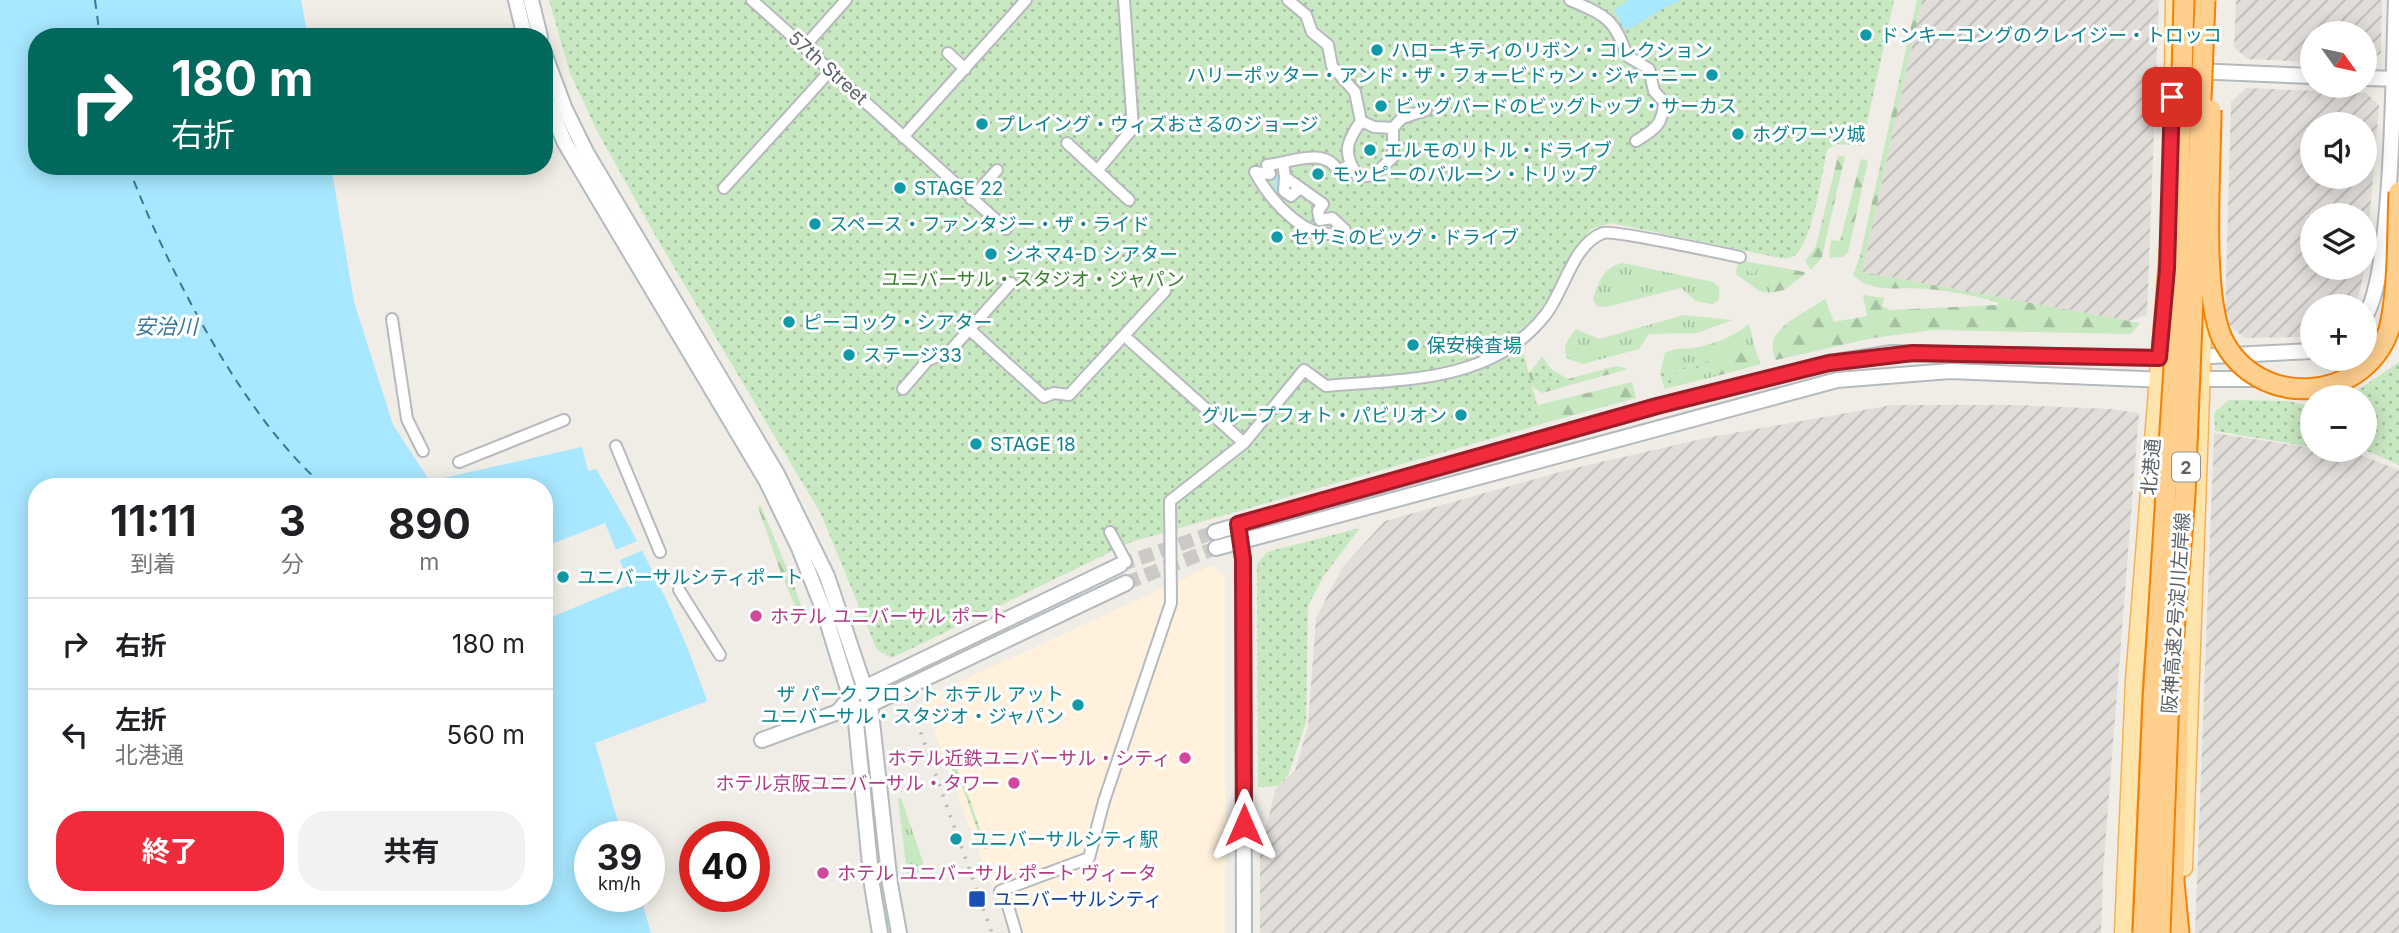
<!DOCTYPE html>
<html lang="ja">
<meta charset="utf-8">
<style>
body{margin:0;font-family:Inter,"Noto Sans JP",sans-serif;background:#f2f2f2;color:#202124;height:100vh;display:flex;flex-direction:column;font-size:26px;white-space:nowrap}
*{box-sizing:border-box;margin:0}
p{font-size:23px;color:#757577}
.icon{flex:none;width:38px;height:38px;fill:none;stroke:currentColor;stroke-width:2;stroke-linecap:round;stroke-linejoin:round}
.map{position:relative;flex:1;overflow:hidden}
.side{position:absolute;left:28px;top:478px;width:525px;height:427px;display:flex;flex-direction:column;background:#fff;border-radius:28px;box-shadow:0 4px 18px #0003}
.side>*{flex:none}
.hud{position:absolute;left:28px;top:28px;width:525px;height:147px;border-radius:28px;box-shadow:0 4px 18px #0003;background:#00695c;color:#fff;overflow:hidden}
.needle{width:46px;rotate:123deg}
.buttons{position:absolute;left:2300px;top:21px;display:grid;gap:14px}
.buttons a{display:grid;place-items:center;width:77px;height:77px;border-radius:50%;background:#fff;box-shadow:0 4px 18px #0003;font-size:35px}
.speed{position:absolute;left:574px;top:821px;display:flex;gap:14px;font-size:35px;font-weight:700;text-align:center}
.speed>*{display:grid;place-content:center;width:91px;height:91px;border-radius:50%;background:#fff;box-shadow:0 4px 18px #0003;line-height:1}
.speed small{font-size:18px;font-weight:400}
.speed .limit{border:10px solid #d22;background:#fff;color:#111}
.pin{position:absolute;display:grid;place-items:center;width:60px;height:60px;color:#fff;margin:-30px;border-radius:14px;box-shadow:0 4px 10px #0006}
.me{position:absolute;width:77px;margin:-38px;rotate:0deg;stroke-linejoin:round;filter:drop-shadow(0 0 5px #0008)}
.turn{display:flex;align-items:center;gap:24px;height:147px;padding:0 28px;font-size:32px}
.turn .icon{width:91px;height:91px;stroke-width:2.5}
.turn b{display:block;font-size:49px;line-height:60px}
.eta{display:flex;justify-content:space-evenly;align-items:center;height:119px;text-align:center}
.eta b{font-size:42px;font-weight:700;line-height:49px}
.button{display:flex;gap:14px;margin-top:auto;padding:14px 28px}
.button a{flex:1;height:80px;border-radius:28px;background:#f12b3c;color:#fff;font-size:28px;font-weight:700;line-height:80px;text-align:center}
.button a+a{background:#f2f2f2;color:#202124}
ul{padding:0;list-style:none}
li{display:flex;align-items:center;gap:21px;height:91px;padding:0 28px;border-top:2px solid #e0e0e0}
li div{flex:1}
li b{display:block;font-size:26px}
li em{font-style:normal}
.map>svg:first-child{display:block}
.commercial{fill:#fff1dc}
.industrial{fill:url(#industrial-furrows);fill-rule:evenodd}
.grass{fill:url(#grass-tufts)}
.forest{fill:url(#forest-firs)}
.park{fill:url(#park-dots)}
.water{fill:#a7e7ff;fill-rule:evenodd}
.pier{fill:#f0ece6}
.lines{fill:none;stroke-linecap:round;stroke-linejoin:round}
.stream{stroke:#a7e7ff;stroke-width:3.5}
.ferry{stroke:#36789b;stroke-width:2;stroke-dasharray:9 7;stroke-linecap:butt}
.secondary-tunnel{stroke:#cbcac6;stroke-width:14;stroke-dasharray:14 7;stroke-linecap:butt}
.street-casing{stroke:#b6b9bd;stroke-width:14}
.secondary-casing{stroke:#b4babe;stroke-width:18}
.primary-casing{stroke:#f8b057;stroke-width:19}
.highway-casing{stroke:#f68000;stroke-width:23}
.street{stroke:#fff;stroke-width:10}
.secondary{stroke:#fff;stroke-width:14}
.primary{stroke:#ffe4ac;stroke-width:16}
.highway{stroke:#ffcf8e;stroke-width:19}
.rail{stroke:#b4b5b6;stroke-width:3.5;stroke-dasharray:2 9;stroke-linecap:butt}
.highway-bridge-casing{stroke:#f68000;stroke-width:23;stroke-linecap:butt}
.highway-bridge{stroke:#ffcf8e;stroke-width:19}
.route-casing{stroke:#9d1c27;stroke-width:18}
.route{stroke:#f12b3c;stroke-width:12}
.culture-dot{fill:#0f9aa8;stroke:#fff;stroke-width:2.5}
.hotel-dot{fill:#d1479c;stroke:#fff;stroke-width:2.5}
.transit-dot{fill:#1a4fb4;stroke:#fff;stroke-width:2.5}
.labels{text-anchor:middle;dominant-baseline:central;stroke-width:6;stroke-linejoin:round;paint-order:stroke}
.shield{fill:#fff;stroke:#8e9295;stroke-width:2}
.shield-label{font-size:18px;font-weight:bold;fill:#5d6367}
.culture-label{font-size:19px;fill:#0d838f;stroke:#fff;text-anchor:start}
.street-label{font-size:19px;fill:#5d6367;stroke:#fff}
.park-label{font-size:19px;fill:#3a8230;stroke:#fff}
.hotel-label{font-size:19px;fill:#b23c85;stroke:#fff;text-anchor:start}
.transit-label{font-size:19px;fill:#164399;stroke:#fff;text-anchor:start}
.water-label{font-size:21px;font-style:italic;fill:#36789b;stroke:#fff}
</style>
<div class="map">
<svg width="2399" height="933" viewBox="0 0 2399 933">
<defs>
<pattern id="industrial-furrows" width="10" height="10" patternUnits="userSpaceOnUse" patternTransform="scale(1.75)"><rect width="10" height="10" fill="#e1deda"/><path d="M-1 1l2-2M0 10L10 0M9 11l2-2" fill="none" stroke="#bab8b5"/></pattern>
<pattern id="grass-tufts" width="24" height="20" patternUnits="userSpaceOnUse" patternTransform="scale(1.75)"><rect width="24" height="20" fill="#c8e8c1"/><path d="M3 7l-1-3M5 7V3M7 7l1-3M15 17l-1-3M17 17v-4M19 17l1-3" fill="none" stroke="#a6c0a1"/></pattern>
<pattern id="forest-firs" width="22" height="20" patternUnits="userSpaceOnUse" patternTransform="scale(1.75)"><rect width="22" height="20" fill="#c8e8c1"/><path d="M5 1l3.5 6h-7zM16 11l3.5 6h-7z" fill="#a6c0a1"/></pattern>
<pattern id="park-dots" width="8" height="8" patternUnits="userSpaceOnUse" patternTransform="scale(1.75)"><rect width="8" height="8" fill="#c8e8c1"/><path d="M2 2h.1M6 6h.1" fill="none" stroke="#a6c0a1" stroke-width="1.8" stroke-linecap="round"/></pattern>
</defs>
<rect width="100%" height="100%" fill="#f0ece6"/>
<!-- commercial -->
<polygon class="commercial" points="1213,565 1226,576 1226,933 1009,933 922,699"/>
<!-- industrial -->
<g class="industrial">
<polygon points="1922,0 2159,0 2147,315 2128,321 1862,272"/>
<polygon points="2236,0 2382,0 2381,53 2364,64 2364,33 2312,33 2312,62 2247,59 2234,47"/>
<path d="M 2246,88 L 2366,93 L 2379,105 L 2366,261 L 2359,294 L 2353,306 L 2312,306 L 2312,335 L 2305,337 L 2244,338 L 2225,321 L 2231,102 ZM 2312,124 L 2364,124 L 2364,177 L 2312,177 ZM 2312,215 L 2364,215 L 2364,268 L 2312,268 Z"/>
<polygon points="1892,405 2015,405 2111,409 2139,413 2103,872 2101,933 1260,933 1260,853 1275,791 1295,771 1308,726 1316,618 1342,568 1385,521 1571,469 1706,438"/>
<polygon points="2214,433 2360,455 2399,470 2399,933 2195,933"/>
</g>
<!-- grass -->
<g class="grass">
<path d="M 1623,263 L 1713,282 L 1719,287 L 1719,299 L 1713,304 L 1696,301 L 1681,288 L 1606,307 L 1597,306 L 1593,299 C 1599,282 1603,267 1623,263 Z"/>
<polygon points="1760,264 1778,267 1770,293 1759,291 1736,274 1737,267 1755,274"/>
<path d="M 1684,315 L 1732,320 L 1697,333 L 1649,334 L 1639,349 L 1583,364 L 1568,359 C 1561,346 1568,340 1576,329 L 1599,339 Z"/>
<path d="M 1749,324 L 1755,349 L 1660,374 L 1665,353 C 1674,348 1682,349 1692,348 C 1713,345 1733,337 1749,324 Z"/>
<polygon points="1699,367 1712,370 1717,376 1672,387 1675,374"/>
<polygon points="898,798 901,798 926,871 907,874"/>
<polygon points="872,810 876,810 893,933 887,933"/>
</g>
<!-- forest -->
<g class="forest">
<path d="M 1917,0 L 1922,0 L 1862,272 L 2140,323 L 2131,334 L 1934,330 L 1873,338 L 1776,360 C 1760,329 1803,315 1825,299 L 1834,322 L 1867,316 L 1863,295 L 1884,298 L 1882,306 L 1890,310 L 1997,305 L 1999,303 C 1978,296 1951,291 1928,289 C 1903,286 1873,295 1853,275 L 1860,256 Z"/>
<polygon points="1838,156 1845,156 1822,257 1811,270 1805,261 1816,246"/>
<polygon points="1861,159 1868,161 1848,252 1843,257 1829,258 1831,240 1840,241"/>
<polygon points="1739,260 1760,264 1755,274 1737,267"/>
<polygon points="1778,267 1804,272 1805,274 1784,290 1770,293"/>
<polygon points="1755,349 1761,364 1717,376 1712,370 1700,367 1701,363"/>
<polygon points="1616,366 1628,369 1542,393 1534,388 1526,377 1531,371 1535,382 1561,384 1568,379"/>
<polygon points="1632,382 1636,398 1342,478 1534,406"/>
<polygon points="761,506 788,571 781,573 758,507"/>
<polygon points="790,575 806,618 800,617 783,578"/>
</g>
<!-- park -->
<g class="park">
<path d="M 549,0 L 1894,0 L 1862,146 L 1836,144 L 1827,150 C 1822,172 1812,249 1792,257 C 1787,259 1781,258 1776,257 L 1611,223 L 1591,229 L 1579,244 L 1551,300 L 1525,335 L 1522,347 L 1542,424 L 1131,542 L 892,658 L 877,650 L 821,514 L 662,247 L 596,129 L 570,73 Z"/>
<polygon points="1542,356 1552,370 1568,379 1562,384 1535,382 1531,371"/>
<polygon points="2399,362 2399,465 2365,450 2330,450 2364,450 2364,397 2348,397"/>
<polygon points="1701,363 1700,367 1675,374 1672,387 1665,389 1660,374"/>
<polygon points="2229,400 2289,401 2312,407 2312,447 2215,431 2214,413"/>
<polygon points="1360,528 1323,577 1308,606 1306,722 1288,776 1279,786 1258,787 1257,564 1267,552"/>
<polygon points="951,757 964,783 987,849 984,849 962,786 958,787 948,758"/>
</g>
<!-- water -->
<g class="water">
<path d="M 0,0 L 301,0 L 308,37 L 37,37 L 37,166 L 331,166 L 354,302 L 393,425 L 430,481 L 582,447 L 588,471 L 596,469 C 641,544 679,618 707,701 L 595,743 L 622,836 L 590,836 L 590,896 L 640,896 L 651,933 L 0,933 ZM 37,486 L 544,486 L 544,896 L 37,896 Z"/>
<polygon points="1628,0 1683,0 1671,4 1629,29 1624,28 1614,10"/>
</g>
<!-- pier -->
<polygon class="pier" points="605,523 616,550 639,540 643,550 620,560 630,585 544,620 544,547"/>
<g class="lines">
<!-- stream -->
<polyline class="stream" points="1276,176 1277,194"/>
<!-- ferry -->
<g class="ferry">
<polyline points="95,0 100,37"/>
<path d="M 128,166 C 166,266 243,417 324,486"/>
</g>
<!-- secondary-tunnel -->
<g class="secondary-tunnel">
<polyline points="1120,565 1215,532"/>
<polyline points="1126,583 1216,548"/>
</g>
<!-- street casing -->
<g class="street-casing">
<g id="street">
<polyline points="752,0 1006,229"/>
<path d="M 1288,0 L 1306,15 L 1312,32 L 1328,45 L 1332,66 L 1355,92 L 1361,121 C 1345,144 1343,153 1358,177 L 1374,175 L 1393,157 L 1393,128 L 1374,127 L 1361,121"/>
<path d="M 1570,0 C 1604,15 1615,18 1627,56 L 1649,69 L 1654,91 L 1664,102 C 1663,125 1654,130 1636,141"/>
<polyline points="804,47 846,0"/>
<polyline points="948,53 965,69"/>
<polyline points="1393,128 1402,118 1426,110"/>
<polyline points="903,137 1026,0"/>
<polyline points="1067,143 1129,200"/>
<path d="M 1283,163 L 1285,177 L 1323,204 L 1318,211 L 1320,220 L 1332,218 L 1345,230 C 1310,248 1270,200 1255,172 L 1270,174 L 1267,165 C 1290,163 1325,146 1338,171 L 1350,165"/>
<polyline points="1097,171 1133,128 1124,0"/>
<polyline points="1285,177 1284,191 1291,196 1300,188"/>
<polyline points="724,188 831,70"/>
<polyline points="971,199 997,170"/>
<polyline points="392,319 407,419 423,451"/>
<polyline points="969,329 1044,397 1054,393 1069,395 1165,291"/>
<path d="M 1129,340 L 1244,443 L 1304,370 L 1326,386 C 1404,379 1493,383 1546,314 C 1565,289 1573,244 1603,233 C 1613,230 1721,253 1740,257"/>
<polyline points="903,389 928,360 949,352 1011,283"/>
<polyline points="616,446 660,552"/>
<polyline points="459,462 564,420"/>
<polyline points="1110,532 1126,562"/>
<polyline points="679,590 720,655"/>
<polyline points="1000,891 1089,858 1104,801 1171,603 1170,501 1244,443"/>
<polyline points="1008,906 1016,933"/>
</g>
</g>
<!-- secondary casing -->
<g class="secondary-casing">
<g id="secondary">
<polyline points="516,0 525,37"/>
<polyline points="531,0 540,37"/>
<polyline points="544,53 564,107 586,152 777,474 827,576 870,704 890,884 899,933"/>
<polyline points="2194,71 2312,76"/>
<polyline points="2364,78 2399,79"/>
<polyline points="544,95 565,143 767,482 799,548 824,611 855,712 872,885 880,933"/>
<path d="M 2364,318 C 2394,276 2393,61 2396,0"/>
<polyline points="2191,357 2312,351"/>
<polyline points="2191,379 2261,379"/>
<polyline points="1215,532 1657,406 1829,363 1892,353 2171,358"/>
<polyline points="1239,532 1243,559 1244,933"/>
<polyline points="1216,548 1837,380 1950,371 2167,380"/>
<polyline points="863,708 1126,583"/>
<polyline points="762,740 838,712 851,696 866,687 1120,565"/>
</g>
</g>
<!-- primary casing -->
<g class="primary-casing">
<g id="primary">
<polyline points="2173,75 2174,0"/>
<polyline points="2184,868 2205,285"/>
<polyline points="2123,933 2134,681 2168,251"/>
</g>
</g>
<!-- highway casing -->
<g class="highway-casing">
<polyline id="highway" points="2179,933 2174,882 2180,657"/>
</g>
<!-- street -->
<use href="#street" class="street"/>
<!-- secondary -->
<use href="#secondary" class="secondary"/>
<!-- primary -->
<use href="#primary" class="primary"/>
<!-- highway -->
<use href="#highway" class="highway"/>
<!-- rail -->
<polyline class="rail" points="917,722 992,933"/>
<!-- highway-bridge casing -->
<g class="highway-bridge-casing">
<g id="highway-bridge">
<path d="M 2211,110 C 2211,166 2201,291 2222,338 C 2256,409 2362,405 2389,330 C 2399,288 2397,236 2399,192"/>
<polyline points="2143,933 2153,701 2174,366 2184,0"/>
<polyline points="2160,933 2169,695 2185,495 2205,0"/>
</g>
</g>
<!-- highway-bridge -->
<use href="#highway-bridge" class="highway-bridge"/>
</g>
<g class="lines">
<!-- route casing -->
<g class="route-casing">
<polyline id="route" points="1244,825 1243,559 1238,524 1657,406 1829,363 1913,353 2159,358 2167,269 2172,97"/>
</g>
<!-- route -->
<use href="#route" class="route"/>
</g>
<!-- markers -->
<g class="culture-dot">
<circle cx="1866" cy="35" r="7"/>
<circle cx="1377" cy="50" r="7"/>
<circle cx="1712" cy="75" r="7"/>
<circle cx="1381" cy="106" r="7"/>
<circle cx="982" cy="124" r="7"/>
<circle cx="1738" cy="134" r="7"/>
<circle cx="1370" cy="150" r="7"/>
<circle cx="1318" cy="174" r="7"/>
<circle cx="900" cy="188" r="7"/>
<circle cx="815" cy="224" r="7"/>
<circle cx="1277" cy="237" r="7"/>
<circle cx="991" cy="254" r="7"/>
<circle cx="789" cy="322" r="7"/>
<circle cx="1413" cy="345" r="7"/>
<circle cx="849" cy="355" r="7"/>
<circle cx="1461" cy="415" r="7"/>
<circle cx="976" cy="444" r="7"/>
<circle cx="563" cy="577" r="7"/>
<circle cx="1078" cy="705" r="7"/>
<circle cx="956" cy="839" r="7"/>
</g>
<g class="hotel-dot">
<circle cx="756" cy="616" r="7"/>
<circle cx="1185" cy="758" r="7"/>
<circle cx="1014" cy="783" r="7"/>
<circle cx="823" cy="873" r="7"/>
</g>
<rect class="transit-dot" x="968" y="890" width="18" height="18" rx="3.5"/>
<g class="labels">
<!-- shield labels -->
<rect class="shield" x="2172" y="452.5" width="28" height="29" rx="5"/>
<g class="shield-label">
<text x="2186" y="467">2</text>
</g>
<!-- culture labels -->
<g class="culture-label">
<text x="1880" y="35">ドンキーコングのクレイジー・トロッコ</text>
<text x="1391" y="50">ハローキティのリボン・コレクション</text>
<text x="1698" y="75" text-anchor="end">ハリーポッター・アンド・ザ・フォービドゥン・ジャーニー</text>
<text x="1395" y="106">ビッグバードのビッグトップ・サーカス</text>
<text x="996" y="124">プレイング・ウィズおさるのジョージ</text>
<text x="1752" y="134">ホグワーツ城</text>
<text x="1384" y="150">エルモのリトル・ドライブ</text>
<text x="1332" y="174">モッピーのバルーン・トリップ</text>
<text x="914" y="188">STAGE 22</text>
<text x="829" y="224">スペース・ファンタジー・ザ・ライド</text>
<text x="1291" y="237">セサミのビッグ・ドライブ</text>
<text x="1005" y="254">シネマ4-D シアター</text>
<text x="803" y="322">ピーコック・シアター</text>
<text x="1427" y="345">保安検査場</text>
<text x="863" y="355">ステージ33</text>
<text x="1447" y="415" text-anchor="end">グループフォト・パビリオン</text>
<text x="990" y="444">STAGE 18</text>
<text x="577" y="577">ユニバーサルシティポート</text>
<text x="1064" y="694" text-anchor="end">ザ パーク フロント ホテル アット<tspan x="1064" dy="22">ユニバーサル・スタジオ・ジャパン</tspan></text>
<text x="970" y="839">ユニバーサルシティ駅</text>
</g>
<!-- street labels -->
<g class="street-label">
<text transform="translate(828 68) rotate(42)">57th Street</text>
<text transform="translate(2151 467) rotate(-85)">北港通</text>
<text transform="translate(2176 613) rotate(-86)">阪神高速2号淀川左岸線</text>
</g>
<!-- park labels -->
<g class="park-label">
<text x="1033" y="279">ユニバーサル・スタジオ・ジャパン</text>
</g>
<!-- hotel labels -->
<g class="hotel-label">
<text x="770" y="616">ホテル ユニバーサル ポート</text>
<text x="1171" y="758" text-anchor="end">ホテル近鉄ユニバーサル・シティ</text>
<text x="1000" y="783" text-anchor="end">ホテル京阪ユニバーサル・タワー</text>
<text x="837" y="873">ホテル ユニバーサル ポート ヴィータ</text>
</g>
<!-- transit labels -->
<g class="transit-label">
<text x="993" y="899">ユニバーサルシティ</text>
</g>
<!-- water labels -->
<g class="water-label">
<text x="166" y="326">安治川</text>
</g>
</g>
</svg>
<div class="buttons">
<a><svg class="needle" viewBox="-14 -14 28 28"><path d="M0-13l5 13h-10z" fill="#e53935"/><path d="M0 13l5-13h-10z" fill="#757577"/></svg></a>
<a><svg class="icon" aria-label="sound" viewBox="0 0 24 24"><path d="M4 9h4l5-4v14l-5-4H4zM17 9q2 3 0 6"/></svg></a>
<a><svg class="icon" aria-label="layers" viewBox="0 0 24 24"><path d="M12 4l9 5-9 5-9-5zM3 14l9 5 9-5"/></svg></a>
<a>+</a>
<a>−</a>
</div>
<div class="speed"><div>39<small>km/h</small></div><div class="limit">40</div></div>
<div class="pin" style="left:2172px;top:97px;background:#d93025"><svg class="icon" aria-label="arrive" viewBox="0 0 24 24"><path d="M6 21V4h12l-3 4 3 4H6"/></svg></div>
<svg class="me" style="left:1244px;top:825px" viewBox="-20 -20 40 40"><path d="M0-17L14 15 0 8-14 15z" fill="#f12b3c" stroke="#fff" stroke-width="4"/></svg>
<div class="hud">
<div class="turn"><svg class="icon" aria-label="right" viewBox="0 0 24 24"><path d="M7 20v-9h11M14 6l5 5-5 5"/></svg><div><b>180 m</b>右折</div></div>
</div>
<section class="side">
<div class="eta">
<div><b>11:11</b><p>到着</p></div>
<div><b>3</b><p>分</p></div>
<div><b>890</b><p>m</p></div>
</div>
<ul>
<li><svg class="icon" aria-label="right" viewBox="0 0 24 24"><path d="M7 20v-9h11M14 6l5 5-5 5"/></svg><div><b>右折</b></div><em>180 m</em></li>
<li><svg class="icon" aria-label="left" viewBox="0 0 24 24"><path d="M17 20v-9H6M10 6l-5 5 5 5"/></svg><div><b>左折</b><p>北港通</p></div><em>560 m</em></li>
</ul>
<div class="button"><a>終了</a><a>共有</a></div>
</section>
</div>
